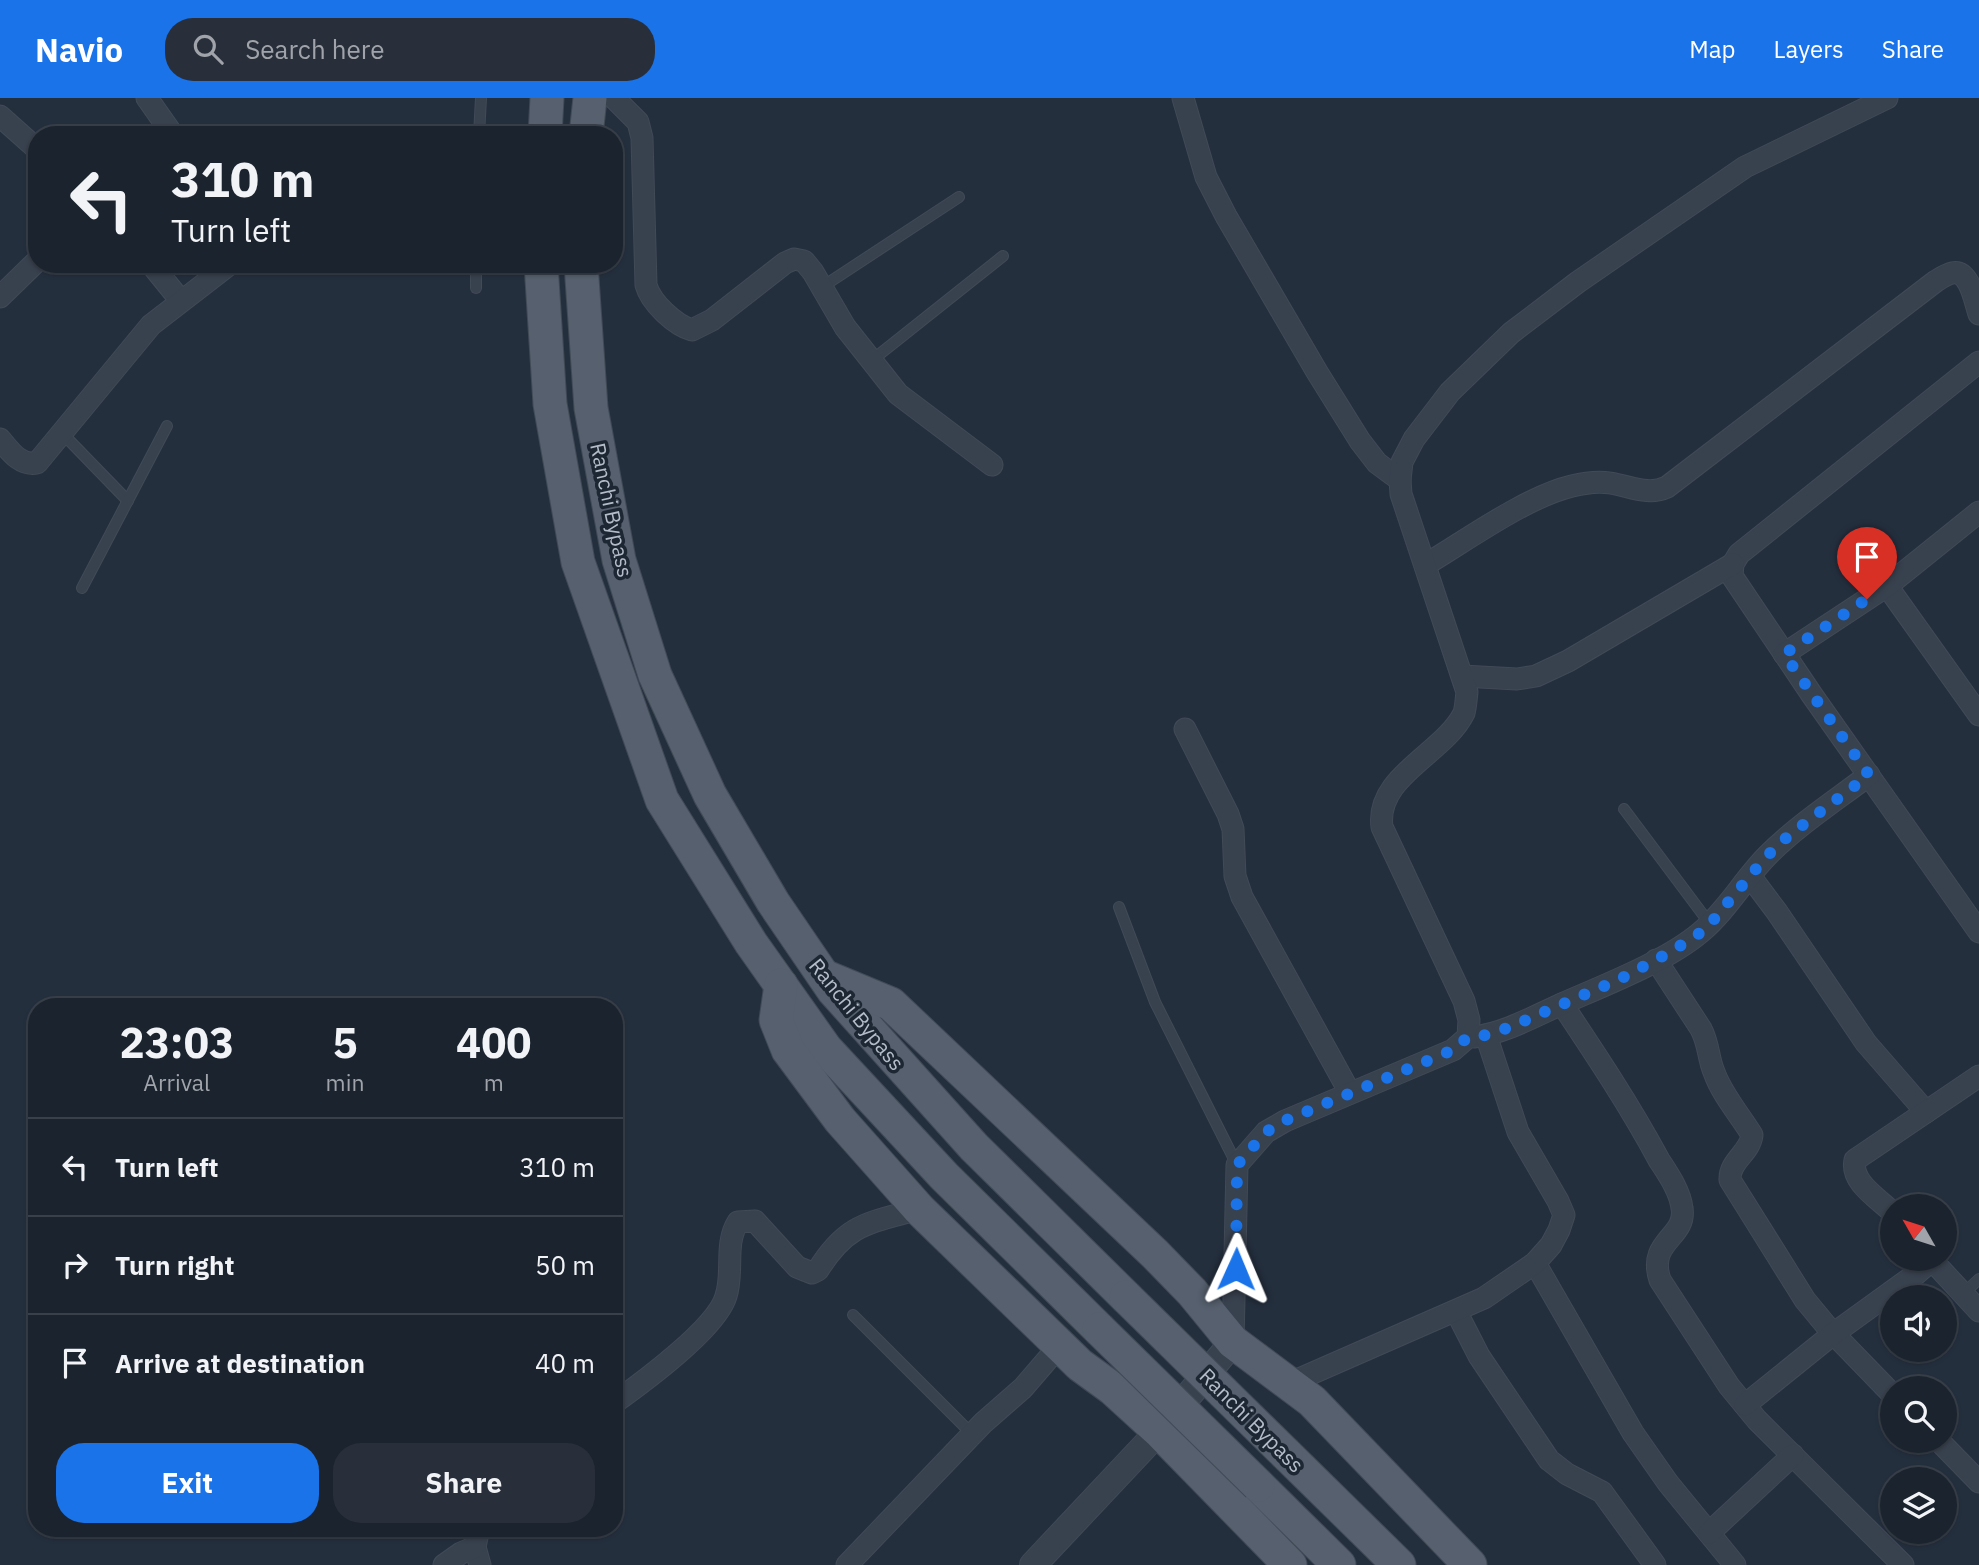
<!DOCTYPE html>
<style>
body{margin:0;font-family:"IBM Plex Sans",sans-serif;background:#282f3a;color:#f1f3f6;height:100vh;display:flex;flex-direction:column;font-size:26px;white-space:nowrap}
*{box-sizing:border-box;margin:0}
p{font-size:23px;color:#a0a4aa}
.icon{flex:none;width:38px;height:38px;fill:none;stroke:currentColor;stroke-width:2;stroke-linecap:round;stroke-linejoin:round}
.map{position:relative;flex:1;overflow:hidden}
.details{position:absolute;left:28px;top:900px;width:595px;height:539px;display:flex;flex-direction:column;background:#1b232e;border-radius:28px;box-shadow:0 2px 5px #0004,0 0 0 2px #39404a}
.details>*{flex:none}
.banner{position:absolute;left:28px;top:28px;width:595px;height:147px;border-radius:28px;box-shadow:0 2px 5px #0004,0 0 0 2px #39404a;background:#1b232e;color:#f1f3f6;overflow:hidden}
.needle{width:46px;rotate:309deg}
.tools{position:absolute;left:1880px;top:1096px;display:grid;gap:14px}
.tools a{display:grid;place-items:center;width:77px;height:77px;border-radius:50%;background:#1b232e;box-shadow:0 2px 5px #0004,0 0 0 2px #39404a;font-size:35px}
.pin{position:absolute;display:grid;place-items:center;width:60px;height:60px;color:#fff;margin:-72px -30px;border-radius:50% 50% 50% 0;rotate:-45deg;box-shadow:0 0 7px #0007}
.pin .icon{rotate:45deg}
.me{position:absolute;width:77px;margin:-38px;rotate:1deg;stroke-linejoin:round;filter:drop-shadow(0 0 5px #0008)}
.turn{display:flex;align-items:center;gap:24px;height:147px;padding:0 28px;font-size:32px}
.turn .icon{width:91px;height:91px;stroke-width:2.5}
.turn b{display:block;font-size:49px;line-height:60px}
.eta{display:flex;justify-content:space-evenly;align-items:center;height:119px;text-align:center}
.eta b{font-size:42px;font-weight:700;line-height:49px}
.action{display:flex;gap:14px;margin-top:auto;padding:14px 28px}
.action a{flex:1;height:80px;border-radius:28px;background:#1a73e8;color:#fff;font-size:28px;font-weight:700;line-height:80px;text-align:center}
.action a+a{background:#282f3a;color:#f1f3f6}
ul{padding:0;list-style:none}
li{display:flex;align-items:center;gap:21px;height:98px;padding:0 28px;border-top:2px solid #39404a}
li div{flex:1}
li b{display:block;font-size:26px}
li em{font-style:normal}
header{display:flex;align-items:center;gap:42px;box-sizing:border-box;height:98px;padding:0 35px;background:#1a73e8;color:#fff}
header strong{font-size:33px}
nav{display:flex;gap:38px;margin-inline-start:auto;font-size:24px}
.search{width:490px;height:63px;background:#282f3a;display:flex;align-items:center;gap:18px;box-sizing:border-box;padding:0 24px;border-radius:28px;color:#a0a4aa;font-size:26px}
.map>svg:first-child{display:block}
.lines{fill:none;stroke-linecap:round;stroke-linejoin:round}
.service-casing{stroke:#414a57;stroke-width:12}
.minor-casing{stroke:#414a57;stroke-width:23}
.tertiary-casing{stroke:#414a57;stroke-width:28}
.primary-casing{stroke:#414a57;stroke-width:35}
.service{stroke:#38414e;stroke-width:10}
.minor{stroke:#38414e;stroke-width:21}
.tertiary{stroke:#38414e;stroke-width:26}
.primary{stroke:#56606e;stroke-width:33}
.primary-bridge-casing{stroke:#414a57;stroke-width:35;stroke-linecap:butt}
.primary-bridge{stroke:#56606e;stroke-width:33}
.route{stroke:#1a73e8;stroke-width:12;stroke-dasharray:0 21.6}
.labels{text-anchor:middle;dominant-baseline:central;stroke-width:7;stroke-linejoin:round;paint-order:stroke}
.street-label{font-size:21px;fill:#b4bcc9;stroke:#1d2633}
</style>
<header>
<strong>Navio</strong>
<div class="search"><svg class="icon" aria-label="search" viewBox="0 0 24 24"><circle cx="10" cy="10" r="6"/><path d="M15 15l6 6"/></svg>Search here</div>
<nav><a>Map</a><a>Layers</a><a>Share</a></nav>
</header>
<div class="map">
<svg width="1979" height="1467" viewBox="0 0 1979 1467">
<rect width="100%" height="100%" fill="#242f3e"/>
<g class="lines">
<!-- service casing -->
<g class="service-casing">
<g id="service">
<polyline points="479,37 481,0"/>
<polyline points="822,189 959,99"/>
<polyline points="476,190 476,166"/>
<polyline points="871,263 1003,158"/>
<polyline points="63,336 128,403"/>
<polyline points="82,490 167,328"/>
<polyline points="1624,711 1710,826"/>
<polyline points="1119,809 1155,904 1237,1067"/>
<polyline points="1962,1197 1979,1181"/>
<polyline points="853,1217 973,1337"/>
<polyline points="614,1281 628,1295"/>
</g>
</g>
<!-- minor casing -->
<g class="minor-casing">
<g id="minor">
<polyline points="147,0 173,37"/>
<path d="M 614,0 L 638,24 L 642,40 L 646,187 C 651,205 675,227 692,232 L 712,222 L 785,165 L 794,161 L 804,163 L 813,174 L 845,229 L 898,296 L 992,367"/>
<polyline points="1183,0 1206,79 1226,118 1317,274 1360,343 1377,365 1400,382"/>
<polyline points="0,18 37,51"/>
<polyline points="151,166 181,203"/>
<polyline points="0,199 37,163"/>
<polyline points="1979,264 1739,456 1733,466 1732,478 1812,597 1979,834"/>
<path d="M 0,341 C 10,353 20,368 37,365 L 151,227 L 230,166"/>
<path d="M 1425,467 C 1467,442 1526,399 1572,388 C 1584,385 1598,383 1610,385 C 1630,388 1648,398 1667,389 L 1936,183 C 1941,180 1947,176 1952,175 C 1970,171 1975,205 1979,216"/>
<polyline points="1887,488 1979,617"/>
<polyline points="1784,556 1887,488 1979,414"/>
<polyline points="1462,578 1517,581 1536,578 1568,563 1733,466"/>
<polyline points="1185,631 1228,716 1233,731 1235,778 1242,799 1350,995"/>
<polyline points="1750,778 1777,814 1866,945 1926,1014"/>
<path d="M 1656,862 L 1701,931 C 1709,946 1708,960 1714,974 C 1722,997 1740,1017 1752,1037 C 1750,1055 1729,1063 1730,1082 L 1805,1202 L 1829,1231 L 1892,1296"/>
<path d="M 1562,906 C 1596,957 1630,1008 1659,1062 C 1668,1076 1680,1093 1682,1110 C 1687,1140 1647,1142 1660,1182 L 1729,1288 L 1757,1322 L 1903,1467"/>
<path d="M 1474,939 C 1505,935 1535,918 1564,905 C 1605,887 1667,863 1701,834 C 1728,811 1744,781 1768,757 C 1798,727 1835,703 1869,677"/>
<path d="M 1892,1114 C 1878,1100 1850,1084 1855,1062 L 1979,978"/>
<polyline points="1930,1160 1979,1213"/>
<polyline points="1535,1165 1633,1335 1668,1385 1735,1467"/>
<polyline points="1456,1213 1479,1258 1549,1362 1567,1376 1602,1394 1655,1467"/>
<path d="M 1233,1244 L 1237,1067 L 1266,1034 L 1285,1023 L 1453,952 L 1468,939 L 1469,922 L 1464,903 L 1382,729 C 1375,678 1444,656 1464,615 C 1466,608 1466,601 1467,594 L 1401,396 L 1400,382 L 1402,364 L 1414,341 L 1450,294 L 1511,235 L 1578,184 L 1745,69 L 1887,0"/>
<polyline points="1290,1285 1484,1200 1535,1165 1551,1147 1559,1132 1564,1117 1558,1103 1518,1034 1486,937"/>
<path d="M 614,1305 C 642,1285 717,1230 726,1198 C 734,1174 724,1146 738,1124 L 755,1123 L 797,1169 L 812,1175 L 818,1172 C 847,1125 869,1125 919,1111"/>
<polyline points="1745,1307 1833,1236 1916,1176 1931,1163"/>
<polyline points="1938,1342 1979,1384"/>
<polyline points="479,1430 475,1449 480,1467"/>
<polyline points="1709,1435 1793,1357"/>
<polyline points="444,1467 461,1455 475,1449"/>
<polyline points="847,1467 983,1325 1023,1290 1060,1247"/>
</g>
</g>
<!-- tertiary casing -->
<g class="tertiary-casing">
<polyline id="tertiary" points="1033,1467 1159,1333 1233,1244"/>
</g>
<!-- primary casing -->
<g class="primary-casing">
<g id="primary">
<polyline points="545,37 547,0"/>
<polyline points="586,37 590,0"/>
<polyline points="541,166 550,306 578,464 662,702 751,845 826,951 944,1078 1099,1231"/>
<polyline points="581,166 591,310 619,462 655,577 710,697 773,804 833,892 974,1049 1126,1199"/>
<polyline points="826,879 891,906 1155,1156 1192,1194 1233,1244 1312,1303 1470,1467"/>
<polyline points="781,887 776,922 788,952 840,1022 919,1111 1080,1267 1113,1291 1159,1333 1290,1467"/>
<polyline points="1286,1356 1399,1467"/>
<polyline points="1258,1387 1339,1467"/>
</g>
</g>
<!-- service -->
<use href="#service" class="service"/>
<!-- minor -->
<use href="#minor" class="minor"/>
<!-- tertiary -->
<use href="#tertiary" class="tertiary"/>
<!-- primary -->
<use href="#primary" class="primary"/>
<!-- primary-bridge casing -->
<g class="primary-bridge-casing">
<g id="primary-bridge">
<polyline points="1126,1199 1286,1356"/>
<polyline points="1099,1231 1258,1387"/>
</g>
</g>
<!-- primary-bridge -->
<use href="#primary-bridge" class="primary-bridge"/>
</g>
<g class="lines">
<!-- route -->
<polyline class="route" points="1236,1171 1237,1067 1266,1034 1284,1023 1453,952 1468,939 1486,937 1510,929 1620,881 1670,854 1700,835 1710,826 1765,760 1788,738 1869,677 1784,556 1867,501"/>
</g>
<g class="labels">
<!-- street labels -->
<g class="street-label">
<text transform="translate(612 412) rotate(78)">Ranchi Bypass</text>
<text transform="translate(857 916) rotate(51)">Ranchi Bypass</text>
<text transform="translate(1252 1322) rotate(45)">Ranchi Bypass</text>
</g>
</g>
</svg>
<div class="tools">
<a><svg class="needle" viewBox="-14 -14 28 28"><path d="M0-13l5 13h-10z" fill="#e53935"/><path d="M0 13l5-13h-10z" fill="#a0a4aa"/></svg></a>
<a><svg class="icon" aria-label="sound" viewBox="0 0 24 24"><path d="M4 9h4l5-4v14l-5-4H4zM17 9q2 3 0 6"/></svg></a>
<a><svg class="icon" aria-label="search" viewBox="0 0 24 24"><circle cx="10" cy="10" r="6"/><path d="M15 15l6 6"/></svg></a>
<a><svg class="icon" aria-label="layers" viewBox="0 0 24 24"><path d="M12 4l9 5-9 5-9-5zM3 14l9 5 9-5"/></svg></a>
</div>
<div class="pin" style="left:1867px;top:501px;background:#d93025"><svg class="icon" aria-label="arrive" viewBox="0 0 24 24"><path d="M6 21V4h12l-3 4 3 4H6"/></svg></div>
<svg class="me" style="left:1236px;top:1171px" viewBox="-20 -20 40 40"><path d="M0-17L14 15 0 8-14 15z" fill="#1a73e8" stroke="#fff" stroke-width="4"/></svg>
<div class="banner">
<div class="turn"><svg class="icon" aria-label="left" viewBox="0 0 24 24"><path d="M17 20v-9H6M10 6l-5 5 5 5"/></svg><div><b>310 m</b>Turn left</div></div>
</div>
<section class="details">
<div class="eta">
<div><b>23:03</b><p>Arrival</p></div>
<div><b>5</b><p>min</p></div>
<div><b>400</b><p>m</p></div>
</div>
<ul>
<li><svg class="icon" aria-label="left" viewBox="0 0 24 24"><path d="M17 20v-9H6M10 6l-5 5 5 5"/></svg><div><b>Turn left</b></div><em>310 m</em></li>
<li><svg class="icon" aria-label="right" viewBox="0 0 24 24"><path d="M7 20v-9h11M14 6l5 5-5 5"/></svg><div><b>Turn right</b></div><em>50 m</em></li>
<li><svg class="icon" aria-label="arrive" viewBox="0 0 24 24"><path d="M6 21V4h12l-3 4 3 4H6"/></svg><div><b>Arrive at destination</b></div><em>40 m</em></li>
</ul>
<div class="action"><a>Exit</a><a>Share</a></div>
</section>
</div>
